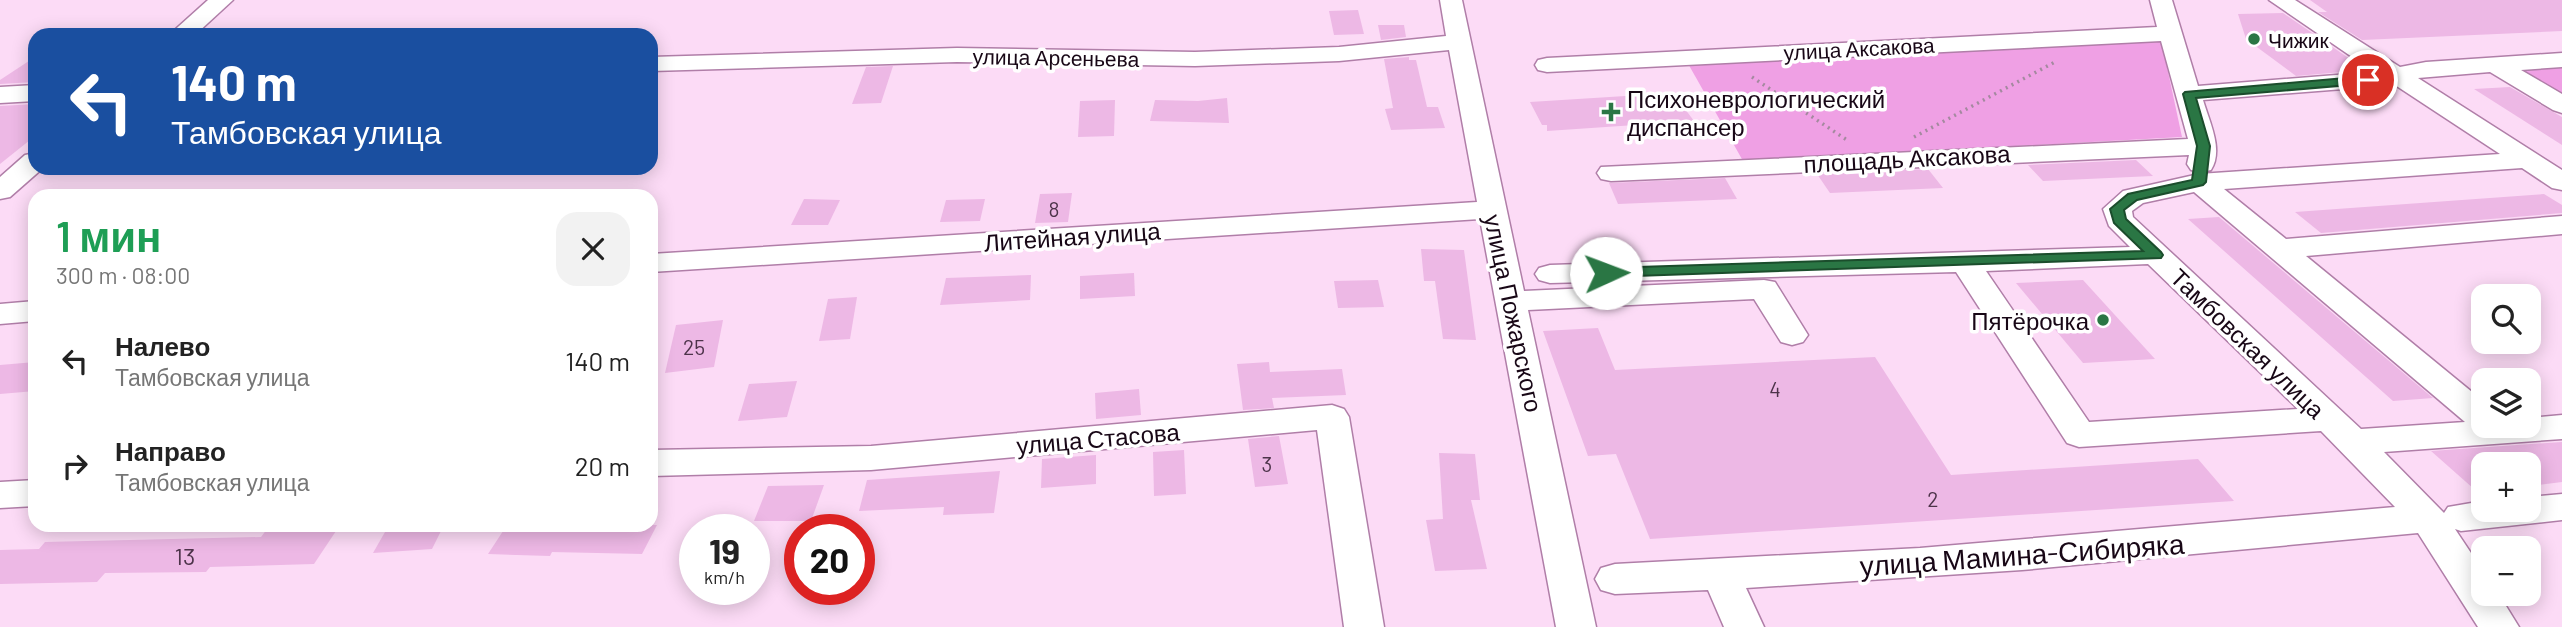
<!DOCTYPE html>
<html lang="ru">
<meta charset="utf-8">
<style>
body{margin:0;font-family:Barlow,sans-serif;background:#f2f2f2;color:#222;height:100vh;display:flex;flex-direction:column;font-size:26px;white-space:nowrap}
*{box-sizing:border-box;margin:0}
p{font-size:23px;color:#767676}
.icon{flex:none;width:38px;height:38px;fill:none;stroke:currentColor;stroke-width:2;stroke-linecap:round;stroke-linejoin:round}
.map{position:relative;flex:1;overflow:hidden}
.drawer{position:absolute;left:28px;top:189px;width:630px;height:343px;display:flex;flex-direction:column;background:#fff;border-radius:21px;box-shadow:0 4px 18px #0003}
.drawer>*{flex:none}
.banner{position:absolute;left:28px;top:28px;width:630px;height:147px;border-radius:21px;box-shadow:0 4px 18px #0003;background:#1a4fa0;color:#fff;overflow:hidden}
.fabs{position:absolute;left:2471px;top:284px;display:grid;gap:14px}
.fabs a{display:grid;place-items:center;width:70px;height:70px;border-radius:14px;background:#fff;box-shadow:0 4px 18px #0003;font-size:35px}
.speed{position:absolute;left:679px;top:514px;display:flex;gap:14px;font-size:35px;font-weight:700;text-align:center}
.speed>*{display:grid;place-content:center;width:91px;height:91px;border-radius:50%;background:#fff;box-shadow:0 4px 18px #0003;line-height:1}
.speed small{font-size:18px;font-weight:400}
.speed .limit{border:10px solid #d22;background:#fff;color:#111}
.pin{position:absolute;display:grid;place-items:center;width:60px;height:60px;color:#fff;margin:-30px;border:4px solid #fff;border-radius:50%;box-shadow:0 2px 7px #0007}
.me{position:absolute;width:77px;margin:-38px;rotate:88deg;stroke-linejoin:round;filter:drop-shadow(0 0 5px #0008)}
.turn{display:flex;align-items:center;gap:24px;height:147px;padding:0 28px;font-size:32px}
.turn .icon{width:91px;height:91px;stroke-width:2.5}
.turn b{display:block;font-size:49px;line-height:60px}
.round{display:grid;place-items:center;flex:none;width:74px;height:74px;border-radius:21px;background:#f2f2f2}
.head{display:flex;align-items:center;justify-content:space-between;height:119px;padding:0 28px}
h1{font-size:42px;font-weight:600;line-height:52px;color:#1e9e55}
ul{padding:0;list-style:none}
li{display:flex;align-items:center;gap:21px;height:105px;padding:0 28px}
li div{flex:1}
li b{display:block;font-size:26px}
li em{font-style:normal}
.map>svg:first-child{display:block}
.green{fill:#efa0e4}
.building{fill:#edb8e5}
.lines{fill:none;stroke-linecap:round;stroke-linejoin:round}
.minor-casing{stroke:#b07ea8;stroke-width:3}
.path{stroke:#a4899f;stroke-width:3.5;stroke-dasharray:2 4.5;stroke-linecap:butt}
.minor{fill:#fff;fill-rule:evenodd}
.route{fill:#2a7644;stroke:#1b4d2c;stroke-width:2}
.poi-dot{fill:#2a7644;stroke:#fff;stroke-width:2.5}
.labels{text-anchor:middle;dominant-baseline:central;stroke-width:7;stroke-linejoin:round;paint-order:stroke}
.far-poi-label{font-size:21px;fill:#180716;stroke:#fff;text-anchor:start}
.far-street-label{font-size:21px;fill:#180716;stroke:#fff}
.number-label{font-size:21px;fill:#4d334a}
.poi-label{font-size:24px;fill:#180716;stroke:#fff;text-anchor:start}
.street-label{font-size:24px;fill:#180716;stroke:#fff}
.near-number-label{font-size:24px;fill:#4d334a}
.near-street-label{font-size:28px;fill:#180716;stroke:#fff}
</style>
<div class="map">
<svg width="2562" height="627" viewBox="0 0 2562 627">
<rect width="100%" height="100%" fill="#fcdbf6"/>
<!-- green -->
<g class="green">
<polygon points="2161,39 2182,137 1743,161 1686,60"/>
<polygon points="2562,68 2562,94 2522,70"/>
</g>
<!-- building -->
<g class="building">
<polygon points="2310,0 2562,0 2562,31 2362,40 2318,12 2327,12"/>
<polygon points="1358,10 1364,34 1334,35 1329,11"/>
<polygon points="2283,13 2366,70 2296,76 2246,39 2238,14"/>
<polygon points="1378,25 1404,25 1406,37 1381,40"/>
<polygon points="35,57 35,82 0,84 0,80"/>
<polygon points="1409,57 1409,60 1416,60 1427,107 1438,107 1445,128 1391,130 1385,109 1393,108 1384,59"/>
<polygon points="893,66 881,103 852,104 866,67"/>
<polygon points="2510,87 2562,117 2562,145 2474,89"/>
<polygon points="1673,93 1694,121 1547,131 1547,125 1542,125 1530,102"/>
<polygon points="1227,98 1229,123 1150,121 1155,100 1198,101"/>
<polygon points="1115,100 1114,136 1078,137 1080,101"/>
<polygon points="35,104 35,136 0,164 0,106"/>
<polygon points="2136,160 2153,176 2043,181 2028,165"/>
<polygon points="1928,169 1943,188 1830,193 1817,174"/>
<polygon points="1725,178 1737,199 1618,204 1609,183"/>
<polygon points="1072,193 1068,222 1035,223 1040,194"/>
<polygon points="2544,194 2562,205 2562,213 2321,233 2295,212"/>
<polygon points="804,199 840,200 828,225 791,225"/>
<polygon points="985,199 980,221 940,222 946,200"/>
<polygon points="2219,217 2433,398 2393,401 2188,219"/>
<polygon points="1421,249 1464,250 1476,340 1443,339 1435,281 1424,281"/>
<polygon points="1134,273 1135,296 1080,299 1080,276"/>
<polygon points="1031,275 1030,300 940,305 946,278"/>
<polygon points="1378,280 1384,307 1338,308 1334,281"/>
<polygon points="2083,280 2155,359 2083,363 2016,283"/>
<polygon points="857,297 850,339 819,341 828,299"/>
<polygon points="723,320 714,367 665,373 676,325"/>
<polygon points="1598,328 1615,370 1875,357 1951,475 2198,459 2234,501 1650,539 1616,454 1588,456 1543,331"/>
<polygon points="35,362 35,391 0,394 0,365"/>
<polygon points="1269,362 1270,372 1342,369 1346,395 1272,398 1274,408 1243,410 1237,364"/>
<polygon points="797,381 787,417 738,421 749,384"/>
<polygon points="1139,389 1141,415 1096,419 1095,393"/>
<polygon points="1279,436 1288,484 1255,487 1248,439"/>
<polygon points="2562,442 2562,482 2529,486 2529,464 2483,464 2483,497 2431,451"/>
<polygon points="1184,450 1186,494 1154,496 1153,452"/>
<polygon points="1439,453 1475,454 1480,500 1471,500 1487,569 1435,571 1426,520 1443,519"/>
<polygon points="1096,455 1096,484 1041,488 1042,459"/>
<polygon points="1000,471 994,513 943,515 944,507 859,511 867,480"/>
<polygon points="824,485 811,521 754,521 768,486"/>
<polygon points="270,525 340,525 314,564 210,567 206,572 105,573 97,582 0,584 0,550 39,549 45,542 261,537"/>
<polygon points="389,525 444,525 432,549 373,553"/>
<polygon points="507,525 657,525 642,554 552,552 550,556 488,554"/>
</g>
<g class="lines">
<!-- minor casing -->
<g class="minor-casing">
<g id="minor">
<polygon points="208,0 233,0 195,35 169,35"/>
<polygon points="1440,0 1462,0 1524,291 1764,280 1775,282 1808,335 1803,342 1792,345 1781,342 1754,299 1528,310 1596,627 1556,627 1480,219 651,272 651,254 1477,202 1449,50 1339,61 1195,66 957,62 651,71 651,57 957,48 1195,52 1339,47 1446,36"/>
<path d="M 2150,0 L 2172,0 L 2198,86 L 2374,72 L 2269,0 L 2295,0 L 2400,67 L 2426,62 L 2562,53 L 2562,67 L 2521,70 L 2562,94 L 2562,113 L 2553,110 L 2490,72 L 2418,78 L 2562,170 L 2562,190 L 2552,188 L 2522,168 L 2224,189 L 2286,239 L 2562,216 L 2562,234 L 2306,256 L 2483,401 L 2483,425 L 2529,425 L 2529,418 L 2562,415 L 2562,439 L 2384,452 L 2444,513 L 2448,507 L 2483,501 L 2483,509 L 2529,509 L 2529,497 L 2562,494 L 2562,520 L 2461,531 L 2455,529 L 2483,571 L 2483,593 L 2498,593 L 2519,627 L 2478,627 L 2418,533 L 2022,570 L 1746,588 L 1764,627 L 1724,627 L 1708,590 L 1615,594 L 1601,590 L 1595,579 L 1601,568 L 1615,564 L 1920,548 L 2395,507 L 2321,431 L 2079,447 L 2067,443 L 1956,272 L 1550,283 L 1539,280 L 1535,274 L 1539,268 L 1550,265 L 2130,247 L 2109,226 L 2103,209 L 2123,191 L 2199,174 L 2500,154 L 2392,83 L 2369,87 L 2203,100 C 2209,121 2224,150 2211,170 L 2201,172 L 2191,170 L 2187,164 L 2189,155 L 1611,181 L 1601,179 L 1597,173 L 1601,167 L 2188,139 L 2161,41 L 1547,72 L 1538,70 L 1535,65 L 1538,60 L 1547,58 L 2157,27 ZM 2194,192 L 2465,422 L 2361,429 L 2133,217 L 2132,211 L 2143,203 ZM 2148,264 L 2298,409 L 2089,422 L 1986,271 Z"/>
<polygon points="35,85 35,101 0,103 0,87"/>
<polygon points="35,153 35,168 43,168 10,197 0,199 0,177 25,155"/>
<polygon points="35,301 35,321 0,324 0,304"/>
<polygon points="1332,405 1344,409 1349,417 1384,627 1344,627 1317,430 871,470 651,476 651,450 871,446"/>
<polygon points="35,480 35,506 0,508 0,482"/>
</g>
</g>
<!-- path -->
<g class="path">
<polyline points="1752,77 1847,140"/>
<polyline points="1914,137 2055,62"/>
</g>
<!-- minor -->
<use href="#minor" class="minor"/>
</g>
<!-- route -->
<polygon class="route" points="2368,76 2373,77 2373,83 2196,98 2210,146 2206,182 2203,185 2137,200 2124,210 2126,219 2161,252 2163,255 2161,258 1606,277 1598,273 1606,268 2143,251 2114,223 2110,209 2128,194 2192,180 2197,146 2183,94 2185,92"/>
<!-- markers -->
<g class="poi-dot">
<circle cx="2254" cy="39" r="7"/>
<path d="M1607.5 101.5h7v7h7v7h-7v7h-7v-7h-7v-7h7z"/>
<circle cx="2103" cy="320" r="7"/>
</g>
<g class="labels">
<!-- far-poi labels -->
<g class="far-poi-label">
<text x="2268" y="39">Чижик</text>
</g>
<!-- far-street labels -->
<g class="far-street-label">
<text transform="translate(1859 48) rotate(-3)">улица Аксакова</text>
<text transform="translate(1056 57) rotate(1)">улица Арсеньева</text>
</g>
<!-- number labels -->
<g class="number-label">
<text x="1054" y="208">8</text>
<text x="694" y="346">25</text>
<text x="1775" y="388">4</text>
<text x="1267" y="463">3</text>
<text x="1933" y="498">2</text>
</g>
<!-- poi labels -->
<g class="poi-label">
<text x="1627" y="98">Психоневрологический<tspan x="1627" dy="28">диспансер</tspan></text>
<text x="2089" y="320" text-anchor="end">Пятёрочка</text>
</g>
<!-- street labels -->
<g class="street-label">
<text transform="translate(1907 158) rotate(-3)">площадь Аксакова</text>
<text transform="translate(1072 236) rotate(-4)">Литейная улица</text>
<text transform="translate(1514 313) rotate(78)">улица Пожарского</text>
<text transform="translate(2248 343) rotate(44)">Тамбовская улица</text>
<text transform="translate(1098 438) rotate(-5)">улица Стасова</text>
</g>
<!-- near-number labels -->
<g class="near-number-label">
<text x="185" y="555">13</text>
</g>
<!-- near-street labels -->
<g class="near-street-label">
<text transform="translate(2022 554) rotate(-4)">улица Мамина-Сибиряка</text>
</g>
</g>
</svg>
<div class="fabs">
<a><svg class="icon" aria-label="search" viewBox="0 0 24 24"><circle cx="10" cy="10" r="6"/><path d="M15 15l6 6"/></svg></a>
<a><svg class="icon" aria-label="layers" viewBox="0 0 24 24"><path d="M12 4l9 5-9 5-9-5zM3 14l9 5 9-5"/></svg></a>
<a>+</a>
<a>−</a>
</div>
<div class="speed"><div>19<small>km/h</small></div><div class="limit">20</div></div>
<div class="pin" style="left:2368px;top:80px;background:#d93025"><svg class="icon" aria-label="arrive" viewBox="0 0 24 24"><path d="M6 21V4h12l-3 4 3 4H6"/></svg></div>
<svg class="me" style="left:1606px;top:273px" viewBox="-20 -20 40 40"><circle r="19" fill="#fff"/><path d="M0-13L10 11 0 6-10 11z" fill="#2a7644"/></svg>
<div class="banner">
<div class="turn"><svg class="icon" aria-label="left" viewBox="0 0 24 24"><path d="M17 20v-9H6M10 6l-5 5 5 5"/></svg><div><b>140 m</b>Тамбовская улица</div></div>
</div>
<section class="drawer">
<div class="head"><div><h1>1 мин</h1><p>300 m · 08:00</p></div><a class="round"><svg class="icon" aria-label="close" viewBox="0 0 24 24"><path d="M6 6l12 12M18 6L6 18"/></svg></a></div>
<ul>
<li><svg class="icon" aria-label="left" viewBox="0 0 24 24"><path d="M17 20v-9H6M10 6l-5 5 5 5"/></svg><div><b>Налево</b><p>Тамбовская улица</p></div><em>140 m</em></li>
<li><svg class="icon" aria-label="right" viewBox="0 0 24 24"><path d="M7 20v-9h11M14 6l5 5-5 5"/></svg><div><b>Направо</b><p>Тамбовская улица</p></div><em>20 m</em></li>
</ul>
</section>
</div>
